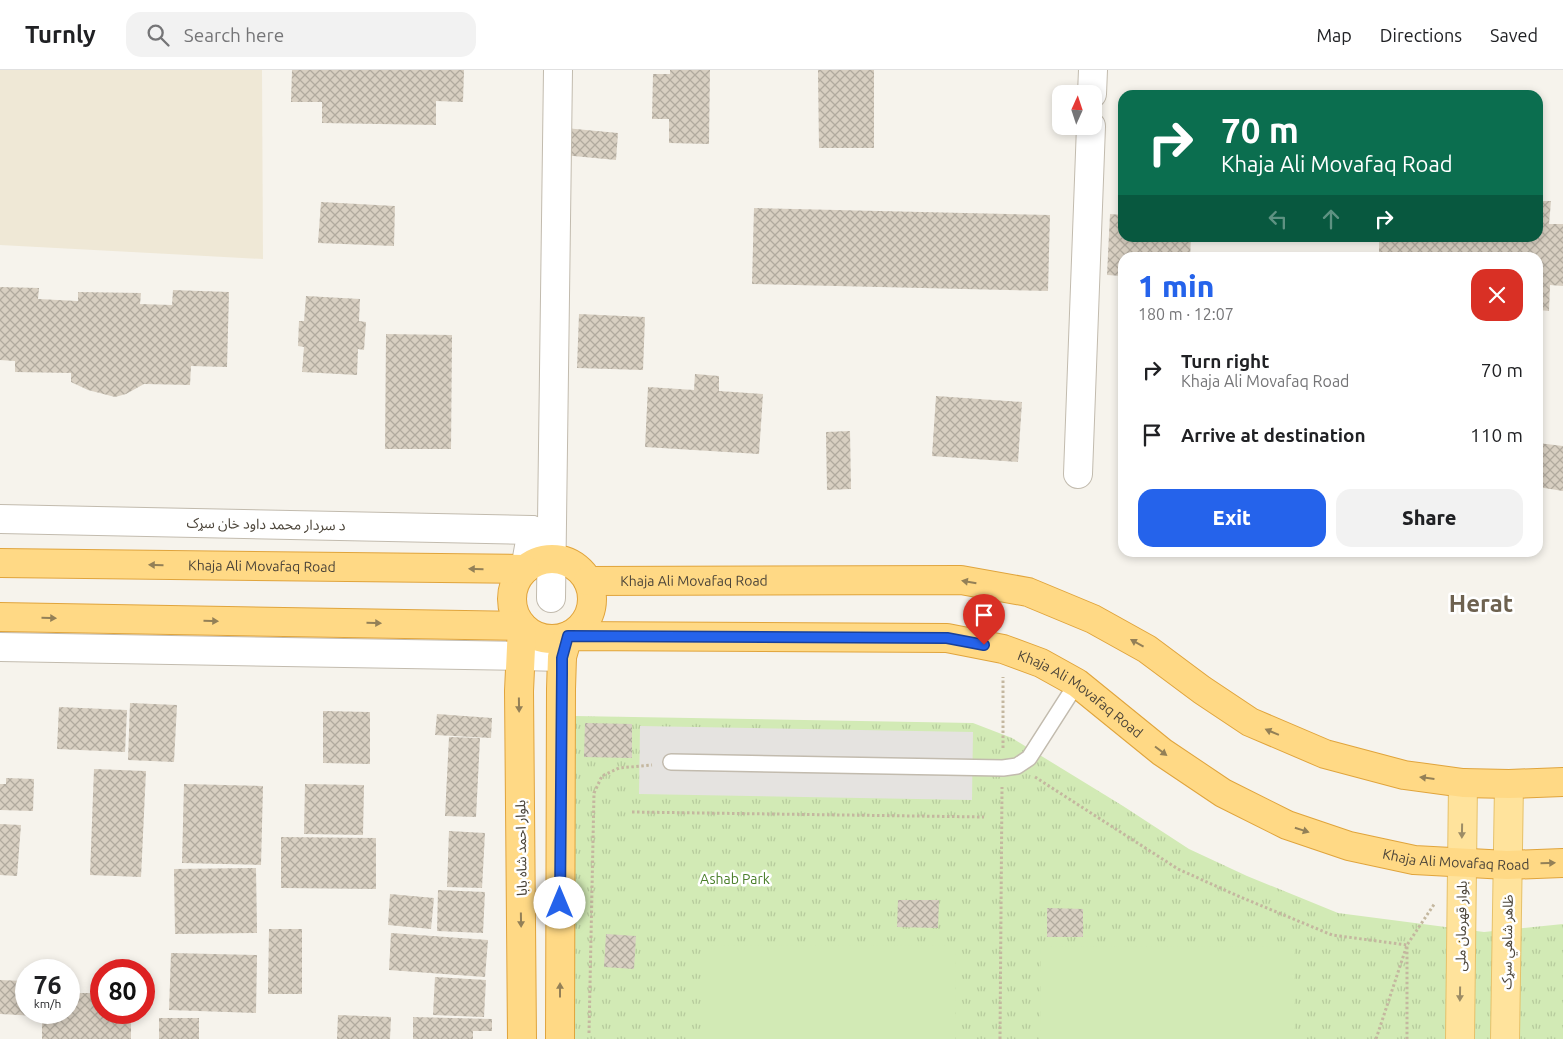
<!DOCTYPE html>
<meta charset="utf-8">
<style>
body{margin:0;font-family:Ubuntu,"Noto Sans Arabic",sans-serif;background:#f2f2f2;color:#202124;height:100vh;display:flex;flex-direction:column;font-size:19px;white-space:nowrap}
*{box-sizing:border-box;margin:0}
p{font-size:16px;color:#757577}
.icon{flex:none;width:28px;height:28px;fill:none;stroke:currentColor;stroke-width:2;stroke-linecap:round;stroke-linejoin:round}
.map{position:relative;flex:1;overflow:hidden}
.details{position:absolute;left:1118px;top:182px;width:425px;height:305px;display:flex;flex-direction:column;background:#fff;border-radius:15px;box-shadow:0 2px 8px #0003}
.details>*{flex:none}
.banner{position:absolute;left:1118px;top:20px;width:425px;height:152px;border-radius:15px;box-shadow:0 2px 8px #0003;background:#0b6e4f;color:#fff;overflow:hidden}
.needle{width:32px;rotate:3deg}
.tools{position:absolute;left:1052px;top:15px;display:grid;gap:10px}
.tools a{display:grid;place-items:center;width:50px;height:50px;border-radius:10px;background:#fff;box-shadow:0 2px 8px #0003;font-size:25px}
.speed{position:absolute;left:15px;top:889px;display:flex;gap:10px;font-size:25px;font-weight:700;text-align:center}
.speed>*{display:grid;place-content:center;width:65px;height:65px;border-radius:50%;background:#fff;box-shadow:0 2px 8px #0003;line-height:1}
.speed small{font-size:12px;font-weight:400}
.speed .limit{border:8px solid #d22;background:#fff;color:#111}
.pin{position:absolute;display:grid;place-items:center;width:42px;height:42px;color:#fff;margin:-51px -21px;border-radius:50% 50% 50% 0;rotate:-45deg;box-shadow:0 0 5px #0007}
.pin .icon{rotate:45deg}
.me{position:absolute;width:55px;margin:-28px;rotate:0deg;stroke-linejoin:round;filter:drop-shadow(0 0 4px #0008)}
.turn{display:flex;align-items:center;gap:18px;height:105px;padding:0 20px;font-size:22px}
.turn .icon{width:65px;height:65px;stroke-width:2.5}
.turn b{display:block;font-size:35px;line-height:42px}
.lanes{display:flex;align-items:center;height:48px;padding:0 20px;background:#0003;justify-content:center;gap:25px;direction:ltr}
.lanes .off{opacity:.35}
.round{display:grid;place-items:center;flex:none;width:52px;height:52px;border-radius:15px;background:#f2f2f2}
.summary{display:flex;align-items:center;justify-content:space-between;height:85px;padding:0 20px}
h1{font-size:30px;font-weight:800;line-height:38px;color:#2563eb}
.cta{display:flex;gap:10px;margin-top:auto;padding:10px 20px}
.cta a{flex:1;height:58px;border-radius:15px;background:#2563eb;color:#fff;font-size:20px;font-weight:800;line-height:58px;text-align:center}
.cta a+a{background:#f2f2f2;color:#202124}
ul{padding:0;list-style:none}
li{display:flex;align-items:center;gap:15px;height:65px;padding:0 20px}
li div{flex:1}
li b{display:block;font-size:19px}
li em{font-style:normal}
header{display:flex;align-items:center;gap:30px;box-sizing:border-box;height:70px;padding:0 25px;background:#fff;border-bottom:1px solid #e0e0e0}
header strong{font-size:24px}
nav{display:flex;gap:28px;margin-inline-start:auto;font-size:18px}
.search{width:350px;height:45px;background:#f2f2f2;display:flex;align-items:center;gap:12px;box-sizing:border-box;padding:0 18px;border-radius:15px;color:#757577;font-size:19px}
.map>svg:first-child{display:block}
.education{fill:#efe8d6}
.grass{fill:url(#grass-tufts)}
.pitch{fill:#d2eab5}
.parking{fill:#e5e3e0}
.building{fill:url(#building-cross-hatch)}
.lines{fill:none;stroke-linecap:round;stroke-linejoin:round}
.service-casing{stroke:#c2bbae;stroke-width:18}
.minor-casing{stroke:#c2bbae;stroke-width:30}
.tertiary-casing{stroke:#c2bbae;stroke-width:30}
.primary-casing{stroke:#e6c16a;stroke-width:30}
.trunk-casing{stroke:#e0a43c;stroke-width:30}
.path{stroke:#c4b79f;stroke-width:3;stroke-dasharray:2.5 2.5;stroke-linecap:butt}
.service{stroke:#fff;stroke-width:15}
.minor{stroke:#fff;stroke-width:28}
.tertiary{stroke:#fff;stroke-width:28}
.primary{stroke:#ffe39c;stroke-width:28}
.trunk{stroke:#ffd985;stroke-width:28}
.oneway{fill:#938057}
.oneway2{fill:#9c8c66}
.route-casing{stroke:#184099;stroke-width:12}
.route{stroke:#2563eb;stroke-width:9}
.labels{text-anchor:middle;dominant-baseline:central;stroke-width:5;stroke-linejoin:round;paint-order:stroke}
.street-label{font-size:14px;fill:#4b4439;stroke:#fff}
.park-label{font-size:14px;fill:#4a7f2a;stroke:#fff}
.town-label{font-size:24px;font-weight:bold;fill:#6e6250;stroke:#fff}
</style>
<header>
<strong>Turnly</strong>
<div class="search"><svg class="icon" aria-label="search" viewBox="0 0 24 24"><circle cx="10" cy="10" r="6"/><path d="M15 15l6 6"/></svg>Search here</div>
<nav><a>Map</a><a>Directions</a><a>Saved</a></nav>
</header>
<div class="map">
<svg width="1563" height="969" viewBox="0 0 1563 969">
<defs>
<pattern id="grass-tufts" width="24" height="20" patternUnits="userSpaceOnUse" patternTransform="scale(1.25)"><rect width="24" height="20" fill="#d2eab5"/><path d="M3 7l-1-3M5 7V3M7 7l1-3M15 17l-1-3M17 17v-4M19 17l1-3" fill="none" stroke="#b6ca9c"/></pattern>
<pattern id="building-cross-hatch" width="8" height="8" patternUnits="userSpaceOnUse" patternTransform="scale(1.25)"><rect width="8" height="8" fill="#d8cfc1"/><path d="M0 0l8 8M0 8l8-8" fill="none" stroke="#b1aa9e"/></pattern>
</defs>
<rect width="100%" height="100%" fill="#f6f3ec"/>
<!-- education -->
<polygon class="education" points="0,0 262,0 263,189 0,175"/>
<!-- grass -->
<polygon class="grass" points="575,646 973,653 1012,668 1123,736 1189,779 1247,806 1338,843 1484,862 1563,854 1563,969 569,969"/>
<!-- pitch -->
<g class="pitch">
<polygon points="701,875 956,876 955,969 701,969"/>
<polygon points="1041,876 1294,877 1294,969 1040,969"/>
</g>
<!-- parking -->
<polygon class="parking" points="640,656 973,662 972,730 639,724"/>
<!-- building -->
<g class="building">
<polygon points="292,0 464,0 463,32 436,31 436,55 322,53 322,32 291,32"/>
<polygon points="670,0 710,0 709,74 669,73 669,49 652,49 653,4 670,4"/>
<polygon points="818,0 874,0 874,78 819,78"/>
<polygon points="565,58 618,63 616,90 563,85"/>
<polygon points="1538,131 1551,131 1549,154 1563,154 1563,216 1550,215 1549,241 1538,240 1538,188 1379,188 1379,168 1538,168"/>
<polygon points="321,132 395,136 394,176 318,173"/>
<polygon points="754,138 1050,145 1048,221 752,214"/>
<polygon points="1110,144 1122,145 1122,168 1191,168 1190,188 1122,188 1122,206 1107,205"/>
<polygon points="0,217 39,218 38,229 78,231 78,222 141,223 140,234 172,235 173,220 229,222 227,297 191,296 190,315 144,314 126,324 115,327 88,320 71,312 71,303 15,302 15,291 0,290"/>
<polygon points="306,226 360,229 359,251 366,252 364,280 358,279 357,305 302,302 304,277 298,276 299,251 304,251"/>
<polygon points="579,244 645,247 643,300 577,298"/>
<polygon points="386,264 452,265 451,379 385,379"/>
<polygon points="695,304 719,306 719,321 763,324 759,384 645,377 648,317 694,320"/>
<polygon points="936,326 1022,332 1018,392 932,386"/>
<polygon points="850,361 851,419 827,420 826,362"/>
<polygon points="1538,373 1563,376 1563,421 1538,417"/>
<polygon points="130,633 177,635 174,692 128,690"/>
<polygon points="59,637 127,640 125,682 57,679"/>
<polygon points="323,641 370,642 370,694 323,693"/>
<polygon points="437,644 492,648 491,668 435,665"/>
<polygon points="585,653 632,654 632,688 584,687"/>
<polygon points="449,667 480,668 476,747 445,746"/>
<polygon points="94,699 146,701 141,807 90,805"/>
<polygon points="6,708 34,709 33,741 0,740 0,714 6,714"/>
<polygon points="184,714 263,716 261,795 182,793"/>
<polygon points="305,714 364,715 363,765 304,764"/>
<polygon points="0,754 21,755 17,806 0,805"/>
<polygon points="449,761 485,763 482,818 447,817"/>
<polygon points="281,767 376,768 376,819 281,818"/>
<polygon points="256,798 257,863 175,864 174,799"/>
<polygon points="438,820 485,822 483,863 437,861"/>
<polygon points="390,824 434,828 431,859 388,855"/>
<polygon points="898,830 939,830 938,858 897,857"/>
<polygon points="1047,838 1083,839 1083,867 1047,867"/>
<polygon points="269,859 302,859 302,924 268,924"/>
<polygon points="391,863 488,870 485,907 389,900"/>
<polygon points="606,864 636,866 634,899 604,897"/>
<polygon points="171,883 257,885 256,943 169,940"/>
<polygon points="435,907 486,910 484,947 433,945"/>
<polygon points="0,910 26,911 26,942 37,942 37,946 0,944"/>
<polygon points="69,923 101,923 101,942 131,942 131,969 42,969 42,942 69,942"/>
<polygon points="338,945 391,947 390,969 337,969"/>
<polygon points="413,947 492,949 492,961 473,961 473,969 413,969"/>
<rect x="159" y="948" width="40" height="21"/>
</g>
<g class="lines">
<!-- service casing -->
<g class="service-casing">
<polyline id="service" points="671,692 1003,698 1017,696 1029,688 1077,613"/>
</g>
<!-- minor casing -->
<g class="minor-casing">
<g id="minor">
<polyline points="1092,24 1093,0"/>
<polyline points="1078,404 1091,56"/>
<polyline points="521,586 562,587"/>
</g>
</g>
<!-- tertiary casing -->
<g class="tertiary-casing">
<g id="tertiary">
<polyline points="0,449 532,460"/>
<polyline points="525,499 532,460"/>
<polyline points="551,528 558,0"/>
<polyline points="0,577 521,586"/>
</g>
</g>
<!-- primary casing -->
<g class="primary-casing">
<g id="primary">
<polyline points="1460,969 1463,713"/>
<polyline points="1505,969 1509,714"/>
</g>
</g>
<!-- trunk casing -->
<g class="trunk-casing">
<g id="trunk">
<circle cx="552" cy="529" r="40"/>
<path id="s1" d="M 0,493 L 525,499"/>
<path id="s2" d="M 588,511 L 961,510 L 1028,522 L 1093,549 L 1147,579 L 1202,620 L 1250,652 L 1325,684 L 1404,705 L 1463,713 L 1509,714 L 1563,712"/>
<polyline points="0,547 522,556 519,621 522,969"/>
<path id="s3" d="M 560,969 L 561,619 L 562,587 L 568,566 L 947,568 L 1003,579 L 1041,593 L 1077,613 L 1162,682 L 1223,723 L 1287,755 L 1349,776 L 1414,790 L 1507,795 L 1563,793"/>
</g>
</g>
<!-- path -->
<g class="path">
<polyline points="1003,678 1003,607"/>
<polyline points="1035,707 1178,799 1238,826 1332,865 1407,875 1407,969"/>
<polyline points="632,742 984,747"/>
<polyline points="589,963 594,723 602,706 619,698 652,695"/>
<polyline points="1000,969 1002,717"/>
<polyline points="1376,969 1407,875 1435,833"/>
</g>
<!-- service -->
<use href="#service" class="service"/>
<!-- minor -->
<use href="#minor" class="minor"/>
<!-- tertiary -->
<use href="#tertiary" class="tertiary"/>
<!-- primary -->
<use href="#primary" class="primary"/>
<!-- trunk -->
<use href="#trunk" class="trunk"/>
</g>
<!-- one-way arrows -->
<defs><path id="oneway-solid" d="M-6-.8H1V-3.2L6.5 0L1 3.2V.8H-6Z" transform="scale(1.25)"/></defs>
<g class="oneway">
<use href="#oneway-solid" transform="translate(156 495) rotate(-179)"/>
<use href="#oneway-solid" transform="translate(476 499) rotate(-179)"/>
<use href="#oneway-solid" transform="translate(969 512) rotate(-170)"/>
<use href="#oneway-solid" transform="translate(49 548) rotate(1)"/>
<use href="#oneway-solid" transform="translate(211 551) rotate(1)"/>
<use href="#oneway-solid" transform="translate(374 553) rotate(1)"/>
<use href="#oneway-solid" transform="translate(1137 573) rotate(-151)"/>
<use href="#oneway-solid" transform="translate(519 635) rotate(89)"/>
<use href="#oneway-solid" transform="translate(1272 662) rotate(-157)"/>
<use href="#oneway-solid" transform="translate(1161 681) rotate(37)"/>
<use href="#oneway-solid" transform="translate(1427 708) rotate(-173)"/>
<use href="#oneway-solid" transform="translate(1302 760) rotate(18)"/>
<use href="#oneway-solid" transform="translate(1548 793) rotate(-2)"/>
<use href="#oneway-solid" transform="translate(521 850) rotate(89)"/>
<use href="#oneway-solid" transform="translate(560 920) rotate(-90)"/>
</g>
<g class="oneway2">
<use href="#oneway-solid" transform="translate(1462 761) rotate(91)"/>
<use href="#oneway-solid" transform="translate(1460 924) rotate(91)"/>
</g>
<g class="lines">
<!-- route casing -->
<g class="route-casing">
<polyline id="route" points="560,833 562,603 562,588 568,566 947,568 984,575"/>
</g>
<!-- route -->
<use href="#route" class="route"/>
</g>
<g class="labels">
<!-- street labels -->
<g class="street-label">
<text transform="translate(266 454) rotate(1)">د سردار محمد داود خان سړک</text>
<text stroke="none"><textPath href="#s1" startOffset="262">Khaja Ali Movafaq Road</textPath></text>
<text stroke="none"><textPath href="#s2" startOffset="106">Khaja Ali Movafaq Road</textPath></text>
<text stroke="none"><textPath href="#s3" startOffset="930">Khaja Ali Movafaq Road</textPath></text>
<text transform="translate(521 778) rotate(-91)">بلوار احمد شاه بابا</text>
<text stroke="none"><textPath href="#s3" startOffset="1350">Khaja Ali Movafaq Road</textPath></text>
<text transform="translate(1461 856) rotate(-89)">بلوار قهرمان ملی</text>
<text transform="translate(1507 872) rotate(-89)">ظاهر شاهي سړک</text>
</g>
<!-- park labels -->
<g class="park-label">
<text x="735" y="809">Ashab Park</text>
</g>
<!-- town labels -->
<g class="town-label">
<text x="1481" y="533">Herat</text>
</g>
</g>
</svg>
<div class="tools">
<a><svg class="needle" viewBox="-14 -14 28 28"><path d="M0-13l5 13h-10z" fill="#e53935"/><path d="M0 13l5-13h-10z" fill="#757577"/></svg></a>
</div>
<div class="speed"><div>76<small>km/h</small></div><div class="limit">80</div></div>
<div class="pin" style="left:984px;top:575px;background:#d93025"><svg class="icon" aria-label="arrive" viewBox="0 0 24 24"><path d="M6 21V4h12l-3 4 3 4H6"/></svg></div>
<svg class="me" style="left:560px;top:833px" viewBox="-20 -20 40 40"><circle r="19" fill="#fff"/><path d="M0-13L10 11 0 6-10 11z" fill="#2563eb"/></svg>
<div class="banner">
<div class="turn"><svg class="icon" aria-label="right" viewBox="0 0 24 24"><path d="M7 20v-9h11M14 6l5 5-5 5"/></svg><div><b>70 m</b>Khaja Ali Movafaq Road</div></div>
<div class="lanes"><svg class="icon off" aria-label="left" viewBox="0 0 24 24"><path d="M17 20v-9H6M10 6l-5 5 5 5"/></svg><svg class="icon off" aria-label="ahead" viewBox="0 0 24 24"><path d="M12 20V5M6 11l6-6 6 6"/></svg><svg class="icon" aria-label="right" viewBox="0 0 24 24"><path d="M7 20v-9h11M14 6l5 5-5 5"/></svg></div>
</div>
<section class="details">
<div class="summary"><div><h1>1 min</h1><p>180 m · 12:07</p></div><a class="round" style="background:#d93025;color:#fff"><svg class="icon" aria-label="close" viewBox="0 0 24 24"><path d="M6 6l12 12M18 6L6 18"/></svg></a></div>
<ul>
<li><svg class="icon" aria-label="right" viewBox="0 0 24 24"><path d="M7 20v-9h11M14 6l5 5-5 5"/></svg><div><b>Turn right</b><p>Khaja Ali Movafaq Road</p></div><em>70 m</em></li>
<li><svg class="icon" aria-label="arrive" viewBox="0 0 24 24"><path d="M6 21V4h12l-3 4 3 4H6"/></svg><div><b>Arrive at destination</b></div><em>110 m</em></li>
</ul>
<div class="cta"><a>Exit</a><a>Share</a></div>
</section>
</div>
